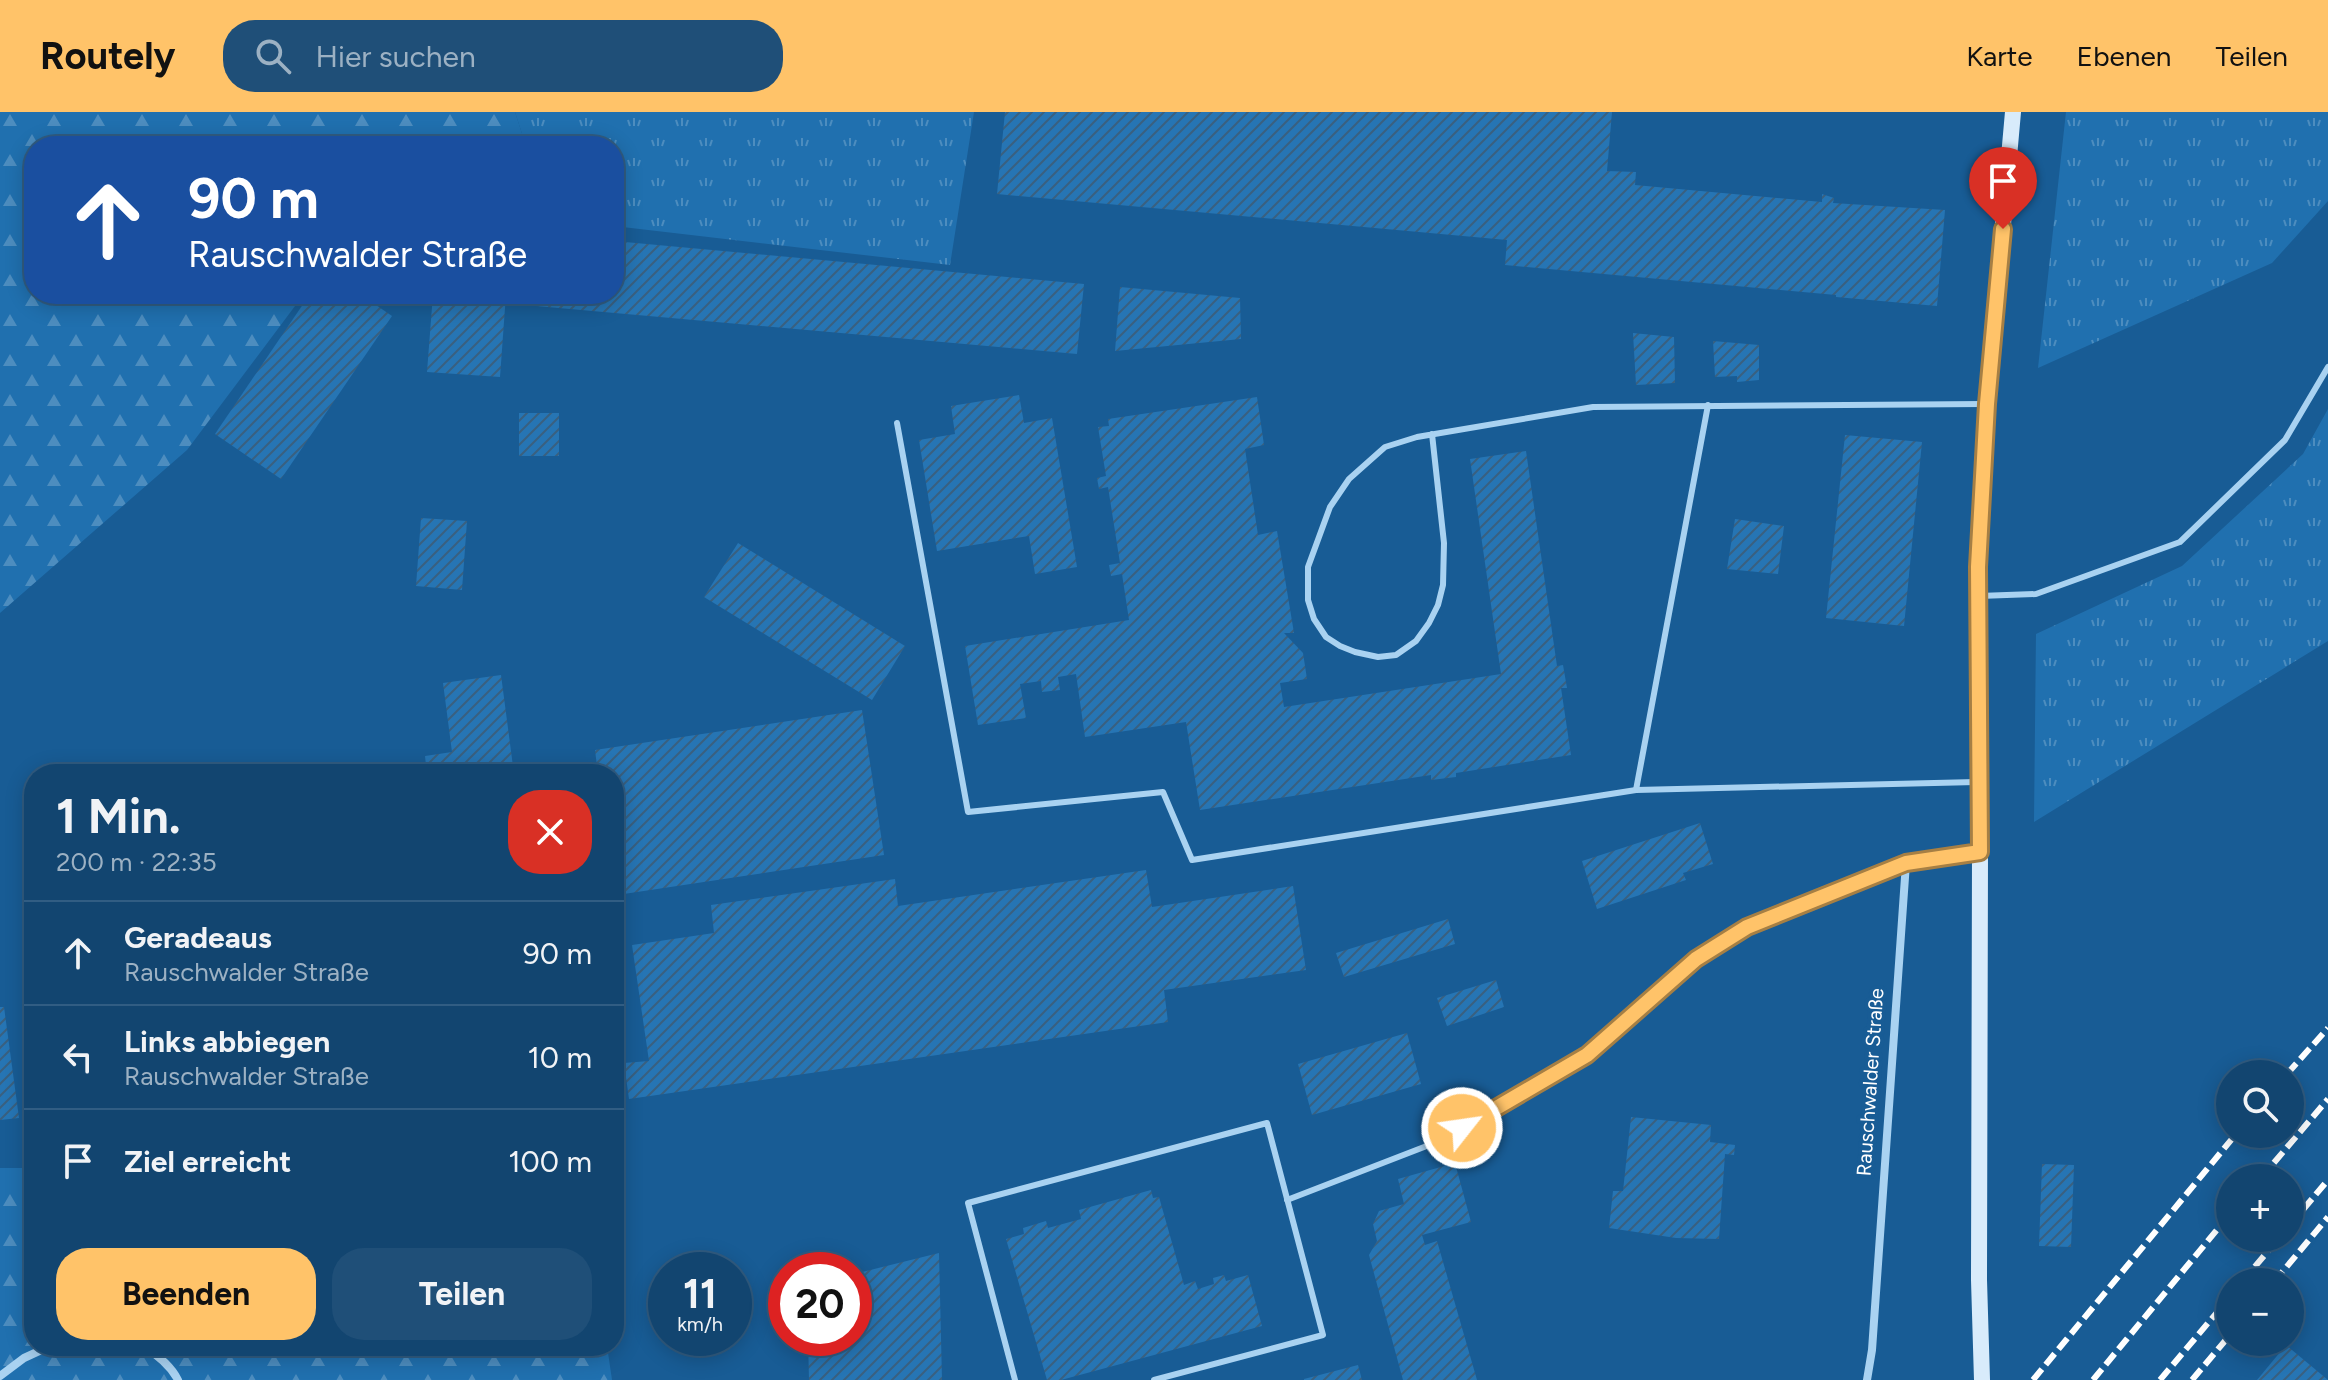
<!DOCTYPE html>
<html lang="de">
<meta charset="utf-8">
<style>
body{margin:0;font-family:Figtree,sans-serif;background:#1f4f78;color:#f1f3f6;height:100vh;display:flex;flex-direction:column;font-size:30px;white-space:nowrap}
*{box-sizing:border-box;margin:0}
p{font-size:26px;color:#9cb1c3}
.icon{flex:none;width:44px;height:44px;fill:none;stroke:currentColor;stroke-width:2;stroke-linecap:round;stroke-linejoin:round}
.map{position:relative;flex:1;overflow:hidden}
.sheet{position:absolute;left:24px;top:652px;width:600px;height:592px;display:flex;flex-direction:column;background:#124570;border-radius:32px;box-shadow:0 4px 20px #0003,0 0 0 2px #315d83}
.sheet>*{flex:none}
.top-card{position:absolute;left:24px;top:24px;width:600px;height:168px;border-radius:32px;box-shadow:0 4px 20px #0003,0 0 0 2px #315d83;background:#1a4fa0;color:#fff;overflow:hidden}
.controls{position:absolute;left:2216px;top:948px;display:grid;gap:16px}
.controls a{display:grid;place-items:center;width:88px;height:88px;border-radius:50%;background:#124570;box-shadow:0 4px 20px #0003,0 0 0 2px #315d83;font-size:40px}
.speed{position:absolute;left:648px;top:1140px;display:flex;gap:16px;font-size:40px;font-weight:700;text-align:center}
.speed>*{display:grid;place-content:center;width:104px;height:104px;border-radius:50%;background:#124570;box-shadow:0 4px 20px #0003,0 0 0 2px #315d83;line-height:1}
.speed small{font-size:20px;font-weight:400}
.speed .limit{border:12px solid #d22;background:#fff;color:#111}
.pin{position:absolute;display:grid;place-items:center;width:68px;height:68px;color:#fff;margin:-82px -34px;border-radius:50% 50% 50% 0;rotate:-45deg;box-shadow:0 0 8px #0007}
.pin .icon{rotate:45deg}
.me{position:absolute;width:88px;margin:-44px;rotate:60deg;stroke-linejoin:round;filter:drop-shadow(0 0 6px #0008)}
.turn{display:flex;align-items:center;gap:28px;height:168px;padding:0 32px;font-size:36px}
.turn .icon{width:104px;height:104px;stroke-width:2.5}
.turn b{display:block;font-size:56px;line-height:68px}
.round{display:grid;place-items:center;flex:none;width:84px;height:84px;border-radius:32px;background:#1f4f78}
.overview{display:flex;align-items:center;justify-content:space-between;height:136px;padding:0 32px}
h1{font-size:48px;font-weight:700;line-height:60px}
.primary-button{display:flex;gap:16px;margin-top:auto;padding:16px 32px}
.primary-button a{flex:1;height:92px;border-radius:32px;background:#ffc369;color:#111;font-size:32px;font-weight:700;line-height:92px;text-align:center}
.primary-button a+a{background:#1f4f78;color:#f1f3f6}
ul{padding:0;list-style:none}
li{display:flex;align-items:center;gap:24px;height:104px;padding:0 32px;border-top:2px solid #315d83}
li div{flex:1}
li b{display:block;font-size:30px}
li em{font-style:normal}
header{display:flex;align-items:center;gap:48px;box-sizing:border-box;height:112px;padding:0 40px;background:#ffc369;color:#111}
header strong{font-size:38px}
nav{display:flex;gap:44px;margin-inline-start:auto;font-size:28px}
.search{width:560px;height:72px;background:#1f4f78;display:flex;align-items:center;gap:20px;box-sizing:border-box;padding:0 28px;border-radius:32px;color:#9cb1c3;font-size:30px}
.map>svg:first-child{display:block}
.grass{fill:url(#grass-tufts)}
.forest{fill:url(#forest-firs)}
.building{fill:url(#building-hatch)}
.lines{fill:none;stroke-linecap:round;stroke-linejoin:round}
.service{stroke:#a9d2f1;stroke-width:6}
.minor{stroke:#a9d2f1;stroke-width:8}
.secondary{stroke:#d8ebfb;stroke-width:16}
.rail{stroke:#fff;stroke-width:6;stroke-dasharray:14 6;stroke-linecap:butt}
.route-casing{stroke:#a67f44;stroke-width:20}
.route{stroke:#ffc369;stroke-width:14}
.labels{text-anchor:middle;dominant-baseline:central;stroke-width:8;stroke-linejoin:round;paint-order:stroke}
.street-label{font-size:20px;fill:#fff;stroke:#185c95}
</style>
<header>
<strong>Routely</strong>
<div class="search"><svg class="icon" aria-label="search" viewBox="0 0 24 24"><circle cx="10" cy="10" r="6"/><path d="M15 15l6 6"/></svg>Hier suchen</div>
<nav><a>Karte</a><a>Ebenen</a><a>Teilen</a></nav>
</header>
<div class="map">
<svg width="2328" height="1268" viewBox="0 0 2328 1268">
<defs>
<pattern id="grass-tufts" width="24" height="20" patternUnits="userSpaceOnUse" patternTransform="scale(2)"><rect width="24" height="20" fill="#2070af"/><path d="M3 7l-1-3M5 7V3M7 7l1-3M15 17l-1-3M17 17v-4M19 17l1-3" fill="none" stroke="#4d8dbf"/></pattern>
<pattern id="forest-firs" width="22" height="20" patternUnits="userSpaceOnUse" patternTransform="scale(2)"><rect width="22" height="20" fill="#2070af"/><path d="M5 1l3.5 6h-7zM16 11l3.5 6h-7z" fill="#4d8dbf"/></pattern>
<pattern id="building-hatch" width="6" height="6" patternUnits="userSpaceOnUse" patternTransform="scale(2)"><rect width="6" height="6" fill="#2675b4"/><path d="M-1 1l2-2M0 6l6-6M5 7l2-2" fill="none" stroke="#396080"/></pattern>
</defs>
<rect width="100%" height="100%" fill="#185c95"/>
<!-- grass -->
<g class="grass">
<polygon points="515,0 974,0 950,153 614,114 614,34 526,34"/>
<polygon points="2066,0 2328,0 2328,89 2272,151 2038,256"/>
<polygon points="2328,297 2328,529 2034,710 2036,522 2182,454 2303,342"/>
</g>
<!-- forest -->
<g class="forest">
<polygon points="0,0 515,0 526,34 34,34 34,182 304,182 187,338 0,501"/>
<polygon points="0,1056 34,1056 34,1234 607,1234 612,1268 0,1268"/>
</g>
<!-- building -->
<g class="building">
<polygon points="1005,0 1612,0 1607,59 1636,60 1635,73 1822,90 1822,82 1834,86 1833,91 1945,98 1937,194 1836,185 1836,183 1505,153 1507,128 997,82"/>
<polygon points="614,129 1084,172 1077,242 536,194 537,182 614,182"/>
<polygon points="1120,175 1240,186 1241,227 1115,239"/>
<polygon points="310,182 360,182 392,204 281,367 215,322"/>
<polygon points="433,182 506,182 500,265 427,260"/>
<polygon points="1633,221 1674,225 1675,271 1636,273"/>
<polygon points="1713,229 1759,233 1759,268 1737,270 1737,264 1715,265"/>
<polygon points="1019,283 1024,311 1052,306 1077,455 1035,462 1029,424 937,439 919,328 955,322 951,294"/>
<polygon points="1257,285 1264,333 1245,337 1258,423 1277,419 1294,521 1284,521 1303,541 1307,567 1280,571 1284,595 1501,562 1470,347 1526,339 1557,554 1563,553 1567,576 1561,576 1571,643 1456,661 1456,665 1431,668 1431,663 1200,698 1186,610 1085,625 1076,562 1058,565 1060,578 1042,580 1041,569 1020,572 1026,606 978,613 965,534 1129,508 1122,462 1111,464 1109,453 1120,451 1108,375 1099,377 1097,366 1106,364 1098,315 1109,314 1108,307"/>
<rect x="519" y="301" width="40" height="43"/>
<polygon points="1845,323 1922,330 1904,514 1826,506"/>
<polygon points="421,406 467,409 462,478 416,474"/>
<polygon points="1735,407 1784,414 1778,462 1727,457"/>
<polygon points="738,431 905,534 872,588 704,485"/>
<polygon points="501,563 514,662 427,662 425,644 452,640 443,571"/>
<polygon points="862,598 884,743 617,783 614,763 614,662 598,662 595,638"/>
<polygon points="1700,711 1713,752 1683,761 1686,768 1597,797 1582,749"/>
<polygon points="1146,758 1152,795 1293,774 1306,858 1164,878 1168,910 629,987 624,951 649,949 632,833 714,821 711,793 895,767 898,794"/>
<polygon points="1448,807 1455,832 1344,865 1336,841"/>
<polygon points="1496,868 1504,895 1447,914 1437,886"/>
<polygon points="0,895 4,895 19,1006 0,1008"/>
<polygon points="1407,921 1421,972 1312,1003 1298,952"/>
<polygon points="1631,1005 1711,1013 1710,1030 1735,1033 1734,1043 1725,1042 1719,1127 1676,1126 1609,1116 1613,1079 1623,1079"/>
<polygon points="1455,1051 1471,1110 1422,1123 1425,1133 1437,1129 1477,1268 1403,1268 1369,1143 1377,1129 1373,1112 1379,1099 1404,1092 1398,1067"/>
<polygon points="2042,1052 2074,1053 2071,1135 2039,1134"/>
<polygon points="1151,1078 1153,1086 1159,1085 1184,1173 1195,1169 1198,1177 1214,1172 1213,1166 1224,1163 1226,1169 1248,1163 1262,1214 1061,1268 1047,1268 1006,1127 1024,1122 1023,1116 1046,1109 1048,1116 1081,1107 1079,1098"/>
<polygon points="939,1141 942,1268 809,1268 808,1226 854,1226 854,1162"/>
<polygon points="2286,1233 2328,1268 2257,1268"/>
<polygon points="1358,1253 1362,1268 1304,1268 1304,1267"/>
</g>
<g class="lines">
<!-- service -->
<g class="service">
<polyline points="897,311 968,700 1163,680 1192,748 1636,678 1976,670"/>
<polyline points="1432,322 1444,431 1443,473 1438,493 1429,511 1416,529 1396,543 1378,545 1355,540 1340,534 1326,525 1314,507 1308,488 1308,455 1330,395 1349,367 1385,335 1417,325 1593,295 1984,292"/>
<polyline points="1979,484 2036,482 2180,430 2285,328 2328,255"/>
<polyline points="1636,678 1708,293"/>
<polyline points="1287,1088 1437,1030 1587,943 1696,847 1747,815 1906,751"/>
<polyline points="1015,1268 968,1091 1267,1011 1323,1223 1154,1268"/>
</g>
<!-- minor -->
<g class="minor">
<path d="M 143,1234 C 156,1242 171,1254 178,1268"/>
<polyline points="0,1264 24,1246 50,1234"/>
<polyline points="1867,1268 1872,1238 1906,751 1980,740"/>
</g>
<!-- secondary -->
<polyline class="secondary" points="1982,1268 1979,1168 1980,740 1978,455 1987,292 2013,0"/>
<!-- rail -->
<g class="rail">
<polyline points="2287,962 2328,916"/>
<polyline points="2261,1066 2328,987"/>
<polyline points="2290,1113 2328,1068"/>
<polyline points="2242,1170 2279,1126"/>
<polyline points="2274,1170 2328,1105"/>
<polyline points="2033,1268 2236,1022"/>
<polyline points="2093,1268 2230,1102"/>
<polyline points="2160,1268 2230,1185"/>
<polyline points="2192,1268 2230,1223"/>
</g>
</g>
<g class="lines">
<!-- route casing -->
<g class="route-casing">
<polyline id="route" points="1462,1016 1587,943 1696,847 1747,815 1906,751 1980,740 1978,455 1987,292 2003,117"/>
</g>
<!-- route -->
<use href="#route" class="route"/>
</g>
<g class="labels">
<!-- street labels -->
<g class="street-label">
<text transform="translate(1870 970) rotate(-86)">Rauschwalder Straße</text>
</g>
</g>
</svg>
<div class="controls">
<a><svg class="icon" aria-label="search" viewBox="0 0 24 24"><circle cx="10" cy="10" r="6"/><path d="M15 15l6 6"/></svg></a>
<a>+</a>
<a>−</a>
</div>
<div class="speed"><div>11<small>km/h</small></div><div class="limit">20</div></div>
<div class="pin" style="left:2003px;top:117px;background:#d93025"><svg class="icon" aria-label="arrive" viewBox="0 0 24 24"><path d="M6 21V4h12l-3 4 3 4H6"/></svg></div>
<svg class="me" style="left:1462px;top:1016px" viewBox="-20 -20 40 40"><circle r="17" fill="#ffc369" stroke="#fff" stroke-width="3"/><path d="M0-11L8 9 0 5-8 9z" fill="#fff"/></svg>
<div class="top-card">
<div class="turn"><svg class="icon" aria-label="ahead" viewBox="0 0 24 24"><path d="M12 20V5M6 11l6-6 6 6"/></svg><div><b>90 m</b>Rauschwalder Straße</div></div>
</div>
<section class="sheet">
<div class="overview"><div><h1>1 Min.</h1><p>200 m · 22:35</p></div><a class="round" style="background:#d93025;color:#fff"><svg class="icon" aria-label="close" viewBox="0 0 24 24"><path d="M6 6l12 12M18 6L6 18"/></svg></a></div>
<ul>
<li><svg class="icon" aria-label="ahead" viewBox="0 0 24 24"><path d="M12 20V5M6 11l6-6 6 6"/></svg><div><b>Geradeaus</b><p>Rauschwalder Straße</p></div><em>90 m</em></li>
<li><svg class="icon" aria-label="left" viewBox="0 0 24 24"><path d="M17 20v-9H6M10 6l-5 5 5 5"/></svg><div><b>Links abbiegen</b><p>Rauschwalder Straße</p></div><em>10 m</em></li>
<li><svg class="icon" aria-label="arrive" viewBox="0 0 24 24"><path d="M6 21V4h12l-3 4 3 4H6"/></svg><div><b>Ziel erreicht</b></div><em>100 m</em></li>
</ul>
<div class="primary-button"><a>Beenden</a><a>Teilen</a></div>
</section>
</div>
